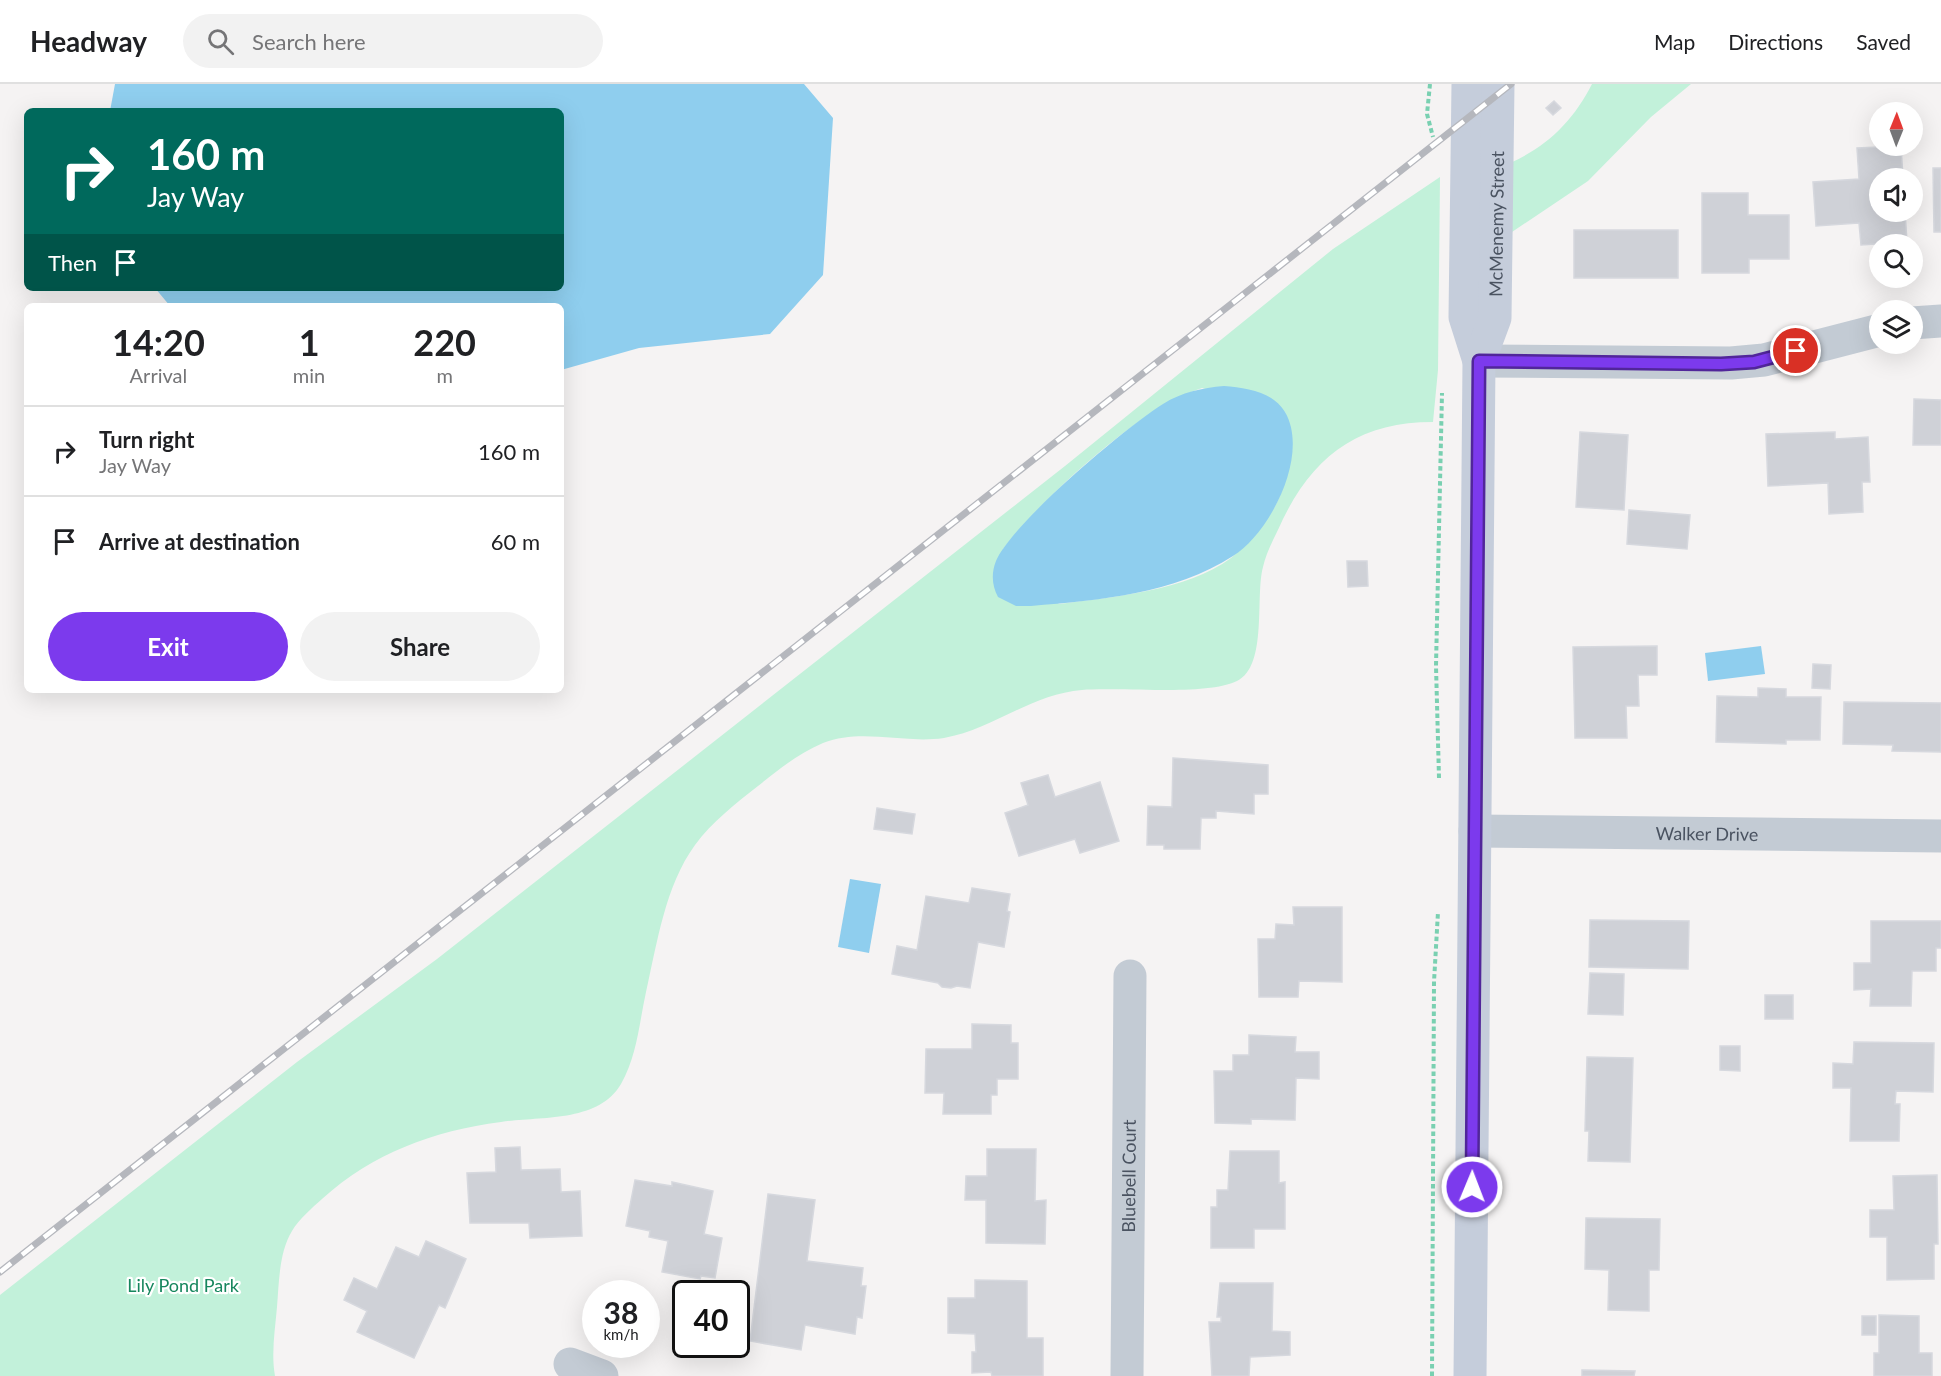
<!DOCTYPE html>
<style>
body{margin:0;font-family:Lato,sans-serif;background:#f2f2f2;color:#202124;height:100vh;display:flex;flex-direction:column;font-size:22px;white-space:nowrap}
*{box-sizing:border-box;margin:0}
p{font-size:20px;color:#757577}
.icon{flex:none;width:33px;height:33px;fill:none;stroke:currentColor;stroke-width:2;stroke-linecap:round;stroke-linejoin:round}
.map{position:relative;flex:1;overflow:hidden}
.panel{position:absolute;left:24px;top:219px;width:540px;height:390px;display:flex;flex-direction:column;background:#fff;border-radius:9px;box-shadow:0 6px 24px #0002}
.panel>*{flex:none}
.hud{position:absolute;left:24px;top:24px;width:540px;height:183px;border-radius:9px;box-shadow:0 6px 24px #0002;background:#00695c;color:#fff;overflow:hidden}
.needle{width:39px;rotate:1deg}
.tools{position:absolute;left:1869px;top:18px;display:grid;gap:12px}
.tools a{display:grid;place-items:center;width:54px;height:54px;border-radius:50%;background:#fff;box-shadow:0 6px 24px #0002;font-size:30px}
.speed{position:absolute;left:582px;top:1196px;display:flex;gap:12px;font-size:30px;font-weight:700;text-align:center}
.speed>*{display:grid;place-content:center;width:78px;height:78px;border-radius:50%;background:#fff;box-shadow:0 6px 24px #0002;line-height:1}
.speed small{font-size:15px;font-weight:400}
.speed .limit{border:3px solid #111;border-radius:9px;background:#fff;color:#111}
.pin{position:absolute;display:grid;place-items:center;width:51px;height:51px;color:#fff;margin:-26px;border:3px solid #fff;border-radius:50%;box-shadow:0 2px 6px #0007}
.me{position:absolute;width:66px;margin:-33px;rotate:1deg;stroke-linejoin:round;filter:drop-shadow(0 0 4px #0008)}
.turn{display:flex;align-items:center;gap:21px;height:126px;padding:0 24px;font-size:27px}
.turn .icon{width:78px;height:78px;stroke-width:2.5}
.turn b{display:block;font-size:42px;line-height:51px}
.then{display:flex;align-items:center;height:57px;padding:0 24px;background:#0003;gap:12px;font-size:22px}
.eta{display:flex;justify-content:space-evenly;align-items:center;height:102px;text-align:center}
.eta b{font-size:36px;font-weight:700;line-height:42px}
.cta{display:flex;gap:12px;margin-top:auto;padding:12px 24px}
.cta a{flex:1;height:69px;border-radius:36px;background:#7c3aed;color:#fff;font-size:24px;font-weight:700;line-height:69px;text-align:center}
.cta a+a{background:#f2f2f2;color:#202124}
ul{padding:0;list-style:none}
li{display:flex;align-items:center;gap:18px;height:90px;padding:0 24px;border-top:2px solid #e0e0e0}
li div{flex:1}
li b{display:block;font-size:22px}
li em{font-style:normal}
header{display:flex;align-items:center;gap:36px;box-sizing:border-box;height:84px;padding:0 30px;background:#fff;border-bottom:2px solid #e0e0e0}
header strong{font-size:28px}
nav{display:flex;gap:33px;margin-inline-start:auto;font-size:21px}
.search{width:420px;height:54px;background:#f2f2f2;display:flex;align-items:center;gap:15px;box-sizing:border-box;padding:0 21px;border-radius:33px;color:#757577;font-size:22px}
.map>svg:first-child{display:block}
.green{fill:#c2f1da;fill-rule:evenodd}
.water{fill:#8fceee}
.building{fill:#cfd1d7;stroke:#d6d8de;stroke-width:1.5}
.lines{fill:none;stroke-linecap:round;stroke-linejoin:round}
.path{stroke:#79d0b1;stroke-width:4;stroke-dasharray:4.5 3;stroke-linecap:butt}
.street{stroke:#c3cbd4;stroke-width:33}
.secondary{stroke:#c5cddb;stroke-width:33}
.rail-casing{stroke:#b5b7bd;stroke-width:7}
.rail{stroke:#fff;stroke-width:4.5;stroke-dasharray:14;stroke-linecap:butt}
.route-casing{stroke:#51269a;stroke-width:15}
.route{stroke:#7c3aed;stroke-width:10}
.labels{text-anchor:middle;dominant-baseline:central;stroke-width:4.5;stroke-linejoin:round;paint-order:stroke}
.street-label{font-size:18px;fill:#4a5361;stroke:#fff}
.park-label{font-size:18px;fill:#16865d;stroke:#fff}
</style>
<header>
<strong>Headway</strong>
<div class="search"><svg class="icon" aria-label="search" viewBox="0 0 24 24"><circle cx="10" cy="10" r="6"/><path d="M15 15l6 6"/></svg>Search here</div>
<nav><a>Map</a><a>Directions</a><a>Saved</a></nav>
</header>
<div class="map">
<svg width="1941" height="1292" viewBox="0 0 1941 1292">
<rect width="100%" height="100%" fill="#f5f3f3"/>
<!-- green -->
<g class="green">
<path d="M 1592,0 L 1691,0 L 1651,33 L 1588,97 L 1509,150 L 1510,79 C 1548,62 1573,37 1592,0 Z"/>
<path d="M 1440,93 L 1438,286 L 1433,338 C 1360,338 1315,370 1283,435 C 1276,451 1267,466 1263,483 C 1255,512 1268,582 1237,597 C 1207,612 1120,603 1082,606 C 1031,610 992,646 944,654 C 904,660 862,644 823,659 C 799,669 778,686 758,702 C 735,720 712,738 695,761 C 665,802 657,860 646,908 C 639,940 637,972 621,1000 C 598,1039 540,1032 501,1038 C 433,1047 373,1069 322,1115 C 312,1124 299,1135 292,1147 C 279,1168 279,1199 277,1223 C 275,1246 271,1270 275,1292 L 0,1292 L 0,1211 L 297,978 L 437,875 L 1065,382 L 1333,165 ZM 1202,304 L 1285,328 C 1293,353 1291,372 1285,396 C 1279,419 1270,433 1253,450 C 1246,458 1239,468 1231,474 C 1186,507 1112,513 1059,520 L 1003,465 C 1043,414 1141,322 1202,304 Z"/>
</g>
<!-- water -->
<g class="water">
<polygon points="115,0 804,0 833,34 823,191 770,250 639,264 561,286 561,222 170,222 155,204 561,204 561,27 110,27"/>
<path d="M 1224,302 C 1246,304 1272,307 1285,328 C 1310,371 1270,449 1233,472 C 1174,510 1100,516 1031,522 L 1016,522 L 998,513 C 992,502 991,489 996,477 C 1011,440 1126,343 1163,320 C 1182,308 1202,304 1224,302 Z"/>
<polygon points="1761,562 1765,590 1708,597 1705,569"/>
<polygon points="850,795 881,800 869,869 838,863"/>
</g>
<!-- building -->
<g class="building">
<polygon points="1554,17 1561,24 1553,31 1546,24"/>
<polygon points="1901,62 1903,94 1880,94 1880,128 1905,128 1907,158 1861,161 1859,139 1816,142 1813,98 1859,95 1857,64"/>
<polygon points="1933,84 1941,84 1941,148 1934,148"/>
<polygon points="1702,109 1748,109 1748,131 1789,131 1789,175 1749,175 1749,189 1702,189"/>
<rect x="1574" y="146" width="104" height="48"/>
<polygon points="1914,315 1941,316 1941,361 1913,361"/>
<polygon points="1580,348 1628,351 1624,426 1576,423"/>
<polygon points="1835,348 1835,355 1868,353 1870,398 1862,398 1863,428 1829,430 1828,399 1768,402 1766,350"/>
<polygon points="1629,426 1690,431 1687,465 1627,460"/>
<polygon points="1347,477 1367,477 1368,502 1348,503"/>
<polygon points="1657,562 1657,591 1638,591 1639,622 1626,622 1627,654 1575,654 1573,563"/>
<polygon points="1813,580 1831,581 1830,605 1812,604"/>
<polygon points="1758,604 1786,605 1786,613 1821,613 1820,656 1786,656 1786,660 1716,658 1717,612 1758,613"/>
<polygon points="1844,618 1941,619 1941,668 1892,667 1893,661 1843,660"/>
<polygon points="1173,674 1268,681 1268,710 1254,710 1254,730 1216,727 1216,734 1201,734 1200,765 1164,765 1164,761 1147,761 1148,722 1172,723"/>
<polygon points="1048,691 1055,713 1100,698 1119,757 1080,769 1075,755 1019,772 1005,729 1028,721 1021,699"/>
<polygon points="877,724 915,730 912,750 874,745"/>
<polygon points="972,804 1010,810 1007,827 1010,828 1004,863 978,858 970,904 957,902 951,904 942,903 938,899 892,890 897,862 917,866 926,812 969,819"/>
<polygon points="1293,823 1342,823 1342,898 1299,897 1298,913 1259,913 1258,855 1275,855 1276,840 1294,841"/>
<polygon points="1590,836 1689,837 1688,885 1589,883"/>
<polygon points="1871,837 1941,837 1941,864 1936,864 1936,887 1912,887 1911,922 1870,922 1871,905 1854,906 1854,879 1871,879"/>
<polygon points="1590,889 1624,890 1623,931 1588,930"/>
<rect x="1765" y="911" width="28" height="24"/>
<polygon points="972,940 1011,941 1011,959 1018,959 1018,995 997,995 997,1011 991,1011 991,1030 943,1030 944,1009 925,1009 926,965 972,965"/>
<polygon points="1249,951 1296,953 1295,968 1319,968 1319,995 1296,994 1295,1036 1251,1035 1251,1040 1215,1039 1214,987 1233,987 1233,971 1249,971"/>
<polygon points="1854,958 1934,959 1933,1008 1896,1007 1895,1020 1900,1020 1899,1057 1850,1057 1851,1004 1833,1004 1833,979 1853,980"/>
<polygon points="1720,962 1740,962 1740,987 1720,986"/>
<polygon points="1587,973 1633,974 1630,1078 1588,1077 1589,1047 1585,1047"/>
<polygon points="520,1063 521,1086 560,1085 561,1108 580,1107 582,1152 530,1154 529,1139 470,1139 467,1089 496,1088 495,1064"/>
<polygon points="987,1065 1036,1065 1035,1117 1046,1116 1045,1160 986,1159 986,1116 965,1116 966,1092 987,1092"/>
<polygon points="1230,1067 1279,1067 1279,1099 1285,1098 1285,1145 1254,1145 1254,1164 1211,1164 1211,1123 1217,1123 1217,1106 1228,1106"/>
<polygon points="1937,1091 1938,1160 1934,1160 1934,1195 1887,1196 1887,1153 1870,1153 1870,1126 1894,1126 1893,1092"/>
<polygon points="635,1096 672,1102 672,1098 713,1107 704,1150 722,1154 715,1194 701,1192 700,1195 662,1188 668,1157 649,1153 650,1147 626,1142"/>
<polygon points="768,1110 815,1116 807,1177 863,1184 861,1202 866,1202 862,1234 857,1233 855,1250 805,1241 801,1266 750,1257"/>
<polygon points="1586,1134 1660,1135 1659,1186 1649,1186 1649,1227 1608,1226 1609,1186 1585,1185"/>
<polygon points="426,1157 466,1175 445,1224 439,1221 414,1274 357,1248 367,1227 344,1216 354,1194 377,1205 396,1163 419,1173"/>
<polygon points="975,1196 1027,1197 1027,1254 1043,1254 1043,1292 992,1292 991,1288 972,1289 972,1268 976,1268 975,1250 948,1249 948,1214 975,1214"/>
<polygon points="1220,1199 1273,1199 1272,1247 1290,1248 1290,1271 1250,1273 1249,1292 1212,1292 1209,1238 1221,1238 1221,1233 1217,1233"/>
<polygon points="1879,1231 1919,1232 1919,1269 1932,1269 1932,1292 1874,1292 1874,1269 1879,1269"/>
<rect x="1862" y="1232" width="14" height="19"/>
<polygon points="1582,1286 1635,1287 1634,1292 1582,1292"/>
</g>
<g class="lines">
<!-- path -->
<g class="path">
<polyline points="1430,0 1427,30 1433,53"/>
<polyline points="1439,694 1436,582 1442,309"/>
<polyline points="1432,1292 1434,898 1438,828"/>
</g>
<!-- street -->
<g class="street">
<polyline points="1912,239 1941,237"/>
<polyline points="1479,277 1731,279 1764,276 1880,246"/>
<path id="s1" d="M 1475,747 L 1941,752"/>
<polyline points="570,1280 602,1292"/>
<path id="s2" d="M 1127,1292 L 1130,892"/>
</g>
<!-- secondary -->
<g class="secondary">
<polyline points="1468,0 1465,233 1479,277 1470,1292"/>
<path id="s3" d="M 1479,277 L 1495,234 L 1498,0"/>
</g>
<!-- rail casing -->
<g class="rail-casing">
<polyline id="rail" points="0,1188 1511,0"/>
</g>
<!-- rail -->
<use href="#rail" class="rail"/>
</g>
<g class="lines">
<!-- route casing -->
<g class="route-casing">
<polyline id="route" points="1472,1103 1479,277 1721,280 1754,278 1796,267"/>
</g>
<!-- route -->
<use href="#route" class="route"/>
</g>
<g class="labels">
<!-- street labels -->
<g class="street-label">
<text stroke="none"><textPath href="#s3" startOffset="140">McMenemy Street</textPath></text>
<text stroke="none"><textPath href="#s1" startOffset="232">Walker Drive</textPath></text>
<text stroke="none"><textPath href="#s2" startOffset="200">Bluebell Court</textPath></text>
</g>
<!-- park labels -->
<g class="park-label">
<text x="183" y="1201">Lily Pond Park</text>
</g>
</g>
</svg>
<div class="tools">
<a><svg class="needle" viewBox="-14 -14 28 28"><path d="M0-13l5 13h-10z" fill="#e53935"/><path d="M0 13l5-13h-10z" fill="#757577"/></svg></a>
<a><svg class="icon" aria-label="sound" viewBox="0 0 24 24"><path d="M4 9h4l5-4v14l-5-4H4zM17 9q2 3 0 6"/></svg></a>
<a><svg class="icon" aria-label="search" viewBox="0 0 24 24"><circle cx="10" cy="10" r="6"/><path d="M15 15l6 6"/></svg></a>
<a><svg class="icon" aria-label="layers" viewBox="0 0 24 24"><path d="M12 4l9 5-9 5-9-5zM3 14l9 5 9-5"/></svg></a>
</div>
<div class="speed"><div>38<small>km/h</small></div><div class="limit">40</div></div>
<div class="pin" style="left:1796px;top:267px;background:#d93025"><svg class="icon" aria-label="arrive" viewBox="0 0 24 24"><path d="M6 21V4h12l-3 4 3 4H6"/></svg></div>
<svg class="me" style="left:1472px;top:1103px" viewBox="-20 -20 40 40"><circle r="17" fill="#7c3aed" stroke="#fff" stroke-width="3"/><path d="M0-11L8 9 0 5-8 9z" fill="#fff"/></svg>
<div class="hud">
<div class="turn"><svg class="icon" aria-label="right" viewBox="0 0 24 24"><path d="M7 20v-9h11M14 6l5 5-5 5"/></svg><div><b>160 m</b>Jay Way</div></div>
<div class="then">Then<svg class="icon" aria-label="arrive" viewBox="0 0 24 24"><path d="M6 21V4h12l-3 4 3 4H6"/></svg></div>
</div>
<section class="panel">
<div class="eta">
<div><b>14:20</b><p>Arrival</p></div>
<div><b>1</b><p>min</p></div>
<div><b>220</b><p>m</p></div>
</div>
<ul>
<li><svg class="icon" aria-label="right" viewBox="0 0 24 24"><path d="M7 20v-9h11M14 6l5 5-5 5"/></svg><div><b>Turn right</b><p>Jay Way</p></div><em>160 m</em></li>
<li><svg class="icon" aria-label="arrive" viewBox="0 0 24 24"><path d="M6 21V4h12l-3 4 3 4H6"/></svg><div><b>Arrive at destination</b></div><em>60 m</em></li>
</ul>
<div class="cta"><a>Exit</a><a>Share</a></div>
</section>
</div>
